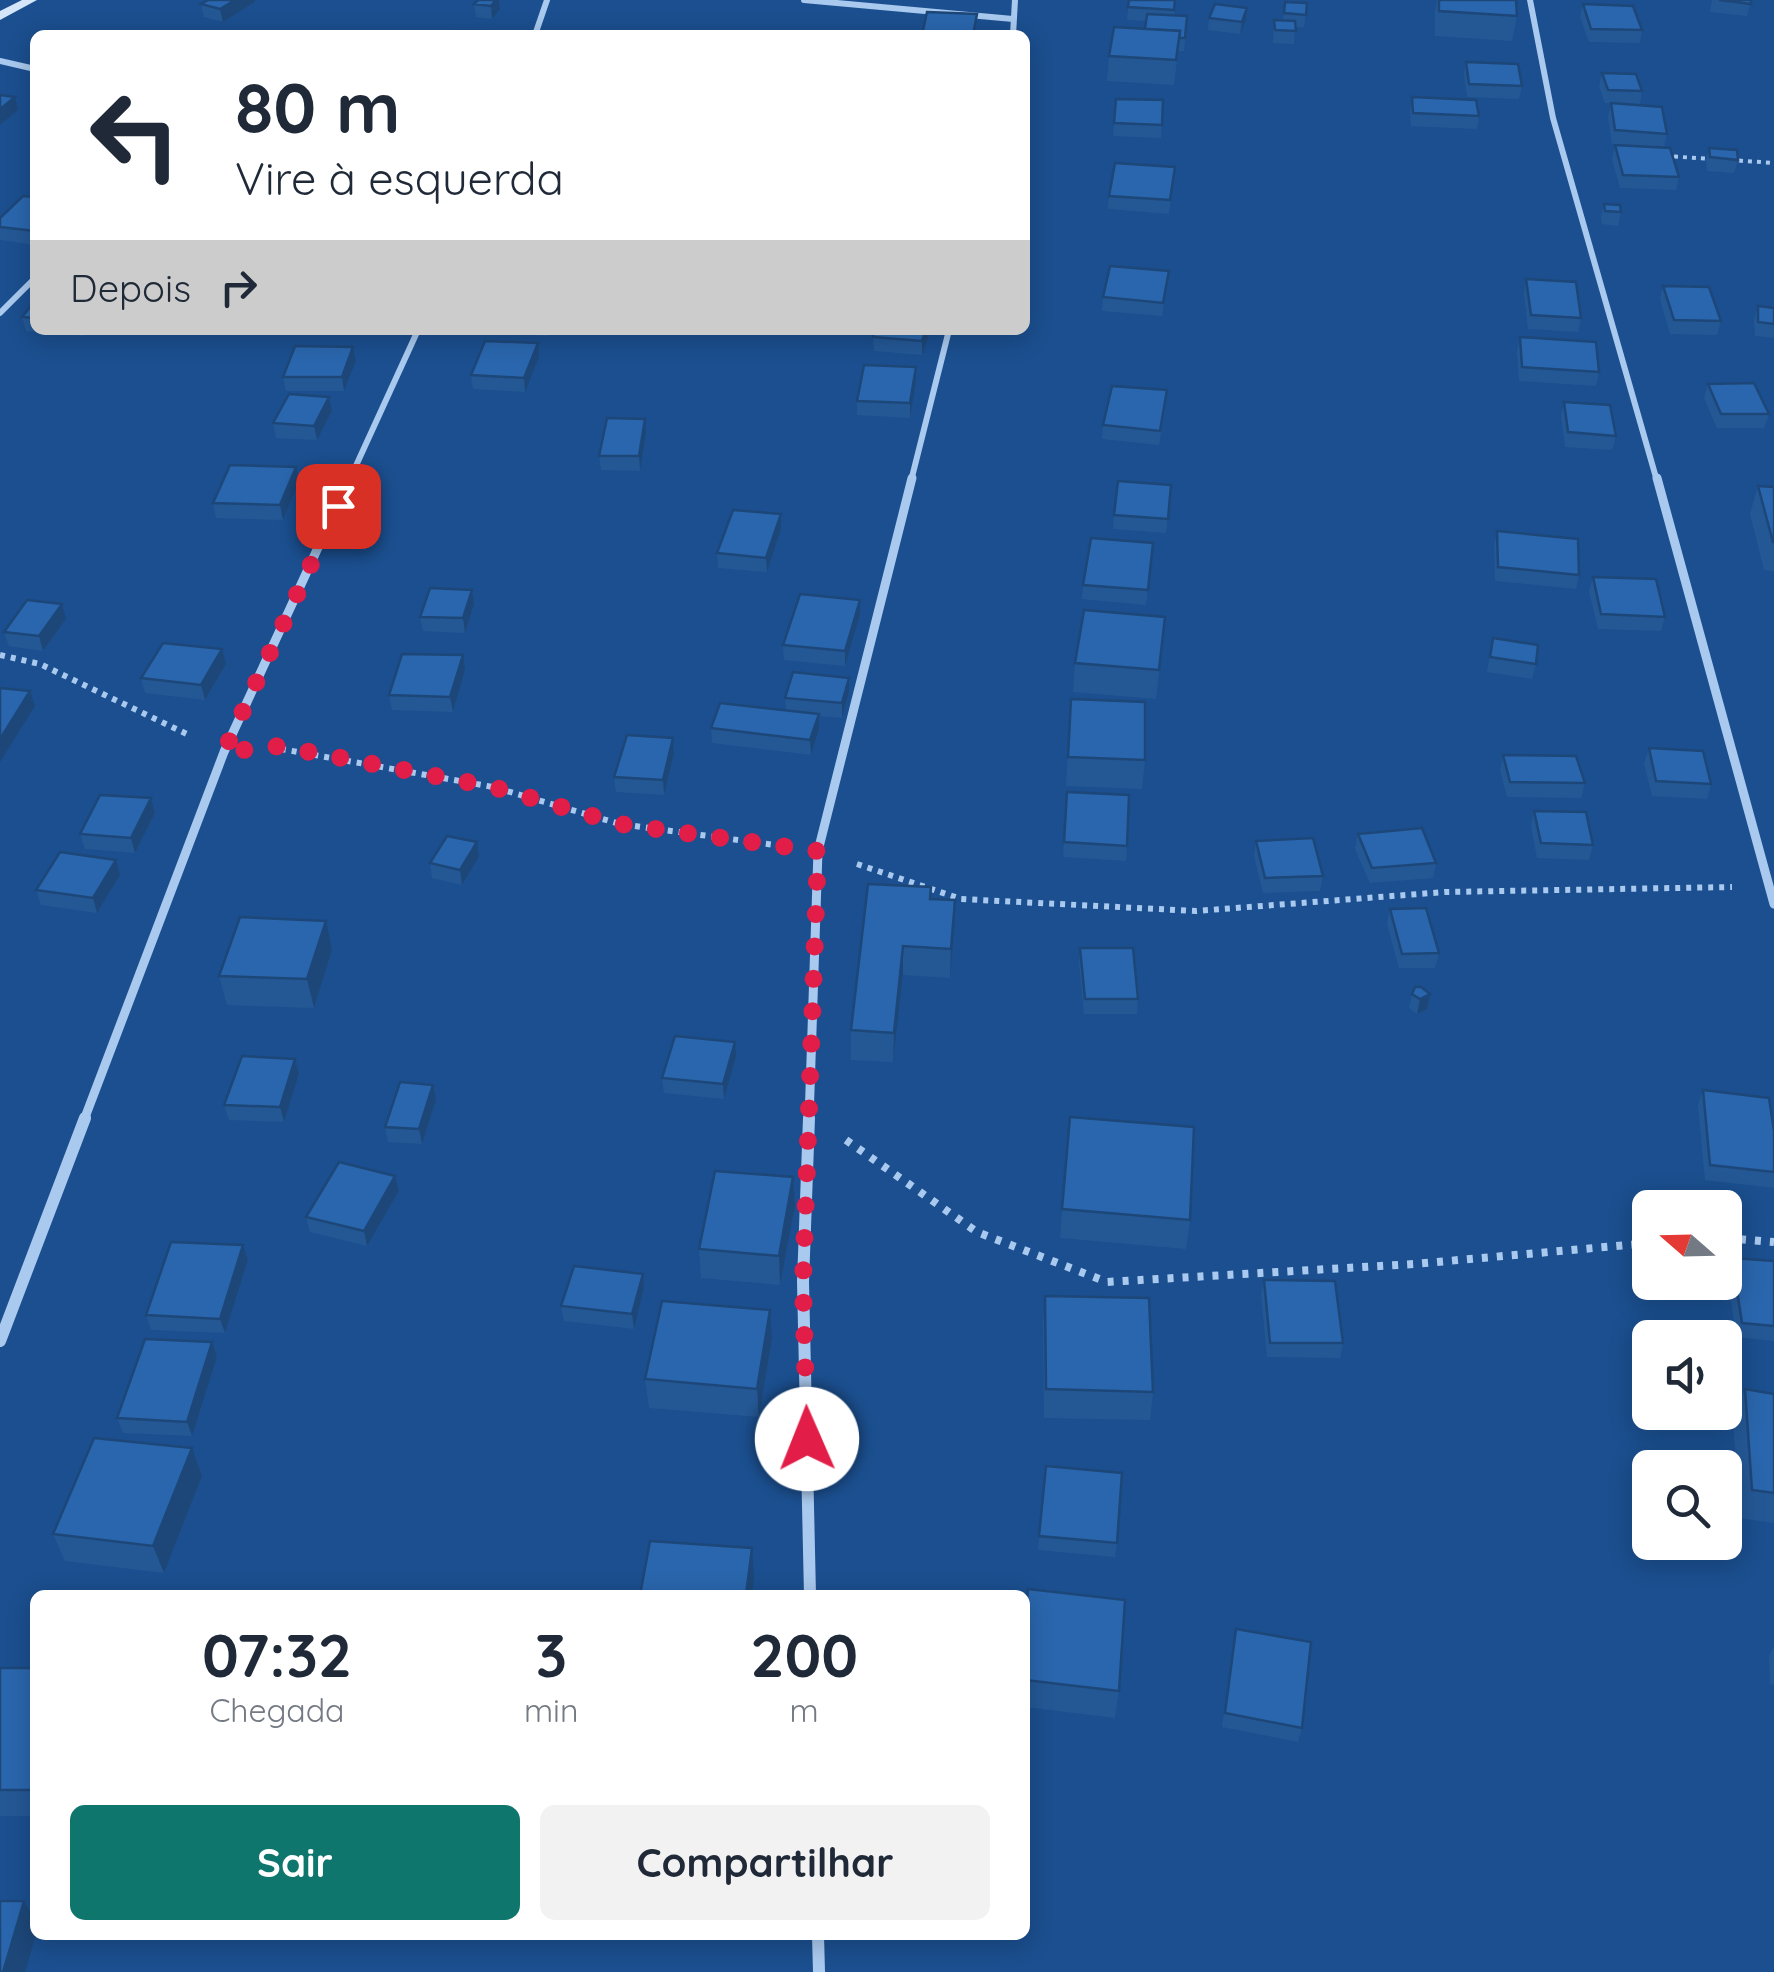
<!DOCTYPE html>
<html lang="pt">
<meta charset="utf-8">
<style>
body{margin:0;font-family:Quicksand,sans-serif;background:#f2f2f3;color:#1f2937;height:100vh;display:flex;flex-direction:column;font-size:38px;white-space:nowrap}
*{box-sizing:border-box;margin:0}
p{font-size:32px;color:#747a83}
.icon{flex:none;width:55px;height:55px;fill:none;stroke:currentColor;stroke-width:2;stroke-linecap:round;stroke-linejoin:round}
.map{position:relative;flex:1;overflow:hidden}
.side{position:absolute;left:30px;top:1590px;width:1000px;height:350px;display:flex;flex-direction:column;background:#fff;border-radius:15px;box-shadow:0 5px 25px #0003}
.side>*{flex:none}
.guide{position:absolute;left:30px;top:30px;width:1000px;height:305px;border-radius:15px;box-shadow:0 5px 25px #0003;background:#fff;color:#1f2937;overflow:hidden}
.needle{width:65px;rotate:290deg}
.fabs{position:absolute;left:1632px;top:1190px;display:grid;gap:20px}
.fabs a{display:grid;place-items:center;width:110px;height:110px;border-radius:15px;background:#fff;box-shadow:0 5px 25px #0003;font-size:50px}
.pin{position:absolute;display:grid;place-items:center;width:85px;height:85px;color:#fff;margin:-42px;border-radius:20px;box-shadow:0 5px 15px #0006}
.me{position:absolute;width:110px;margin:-55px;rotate:359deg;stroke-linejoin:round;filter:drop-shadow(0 0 8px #0008)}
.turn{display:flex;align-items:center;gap:35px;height:210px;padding:0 40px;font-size:45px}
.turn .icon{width:130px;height:130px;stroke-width:2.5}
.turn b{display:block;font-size:70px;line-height:85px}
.then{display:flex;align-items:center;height:95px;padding:0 40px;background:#0003;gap:20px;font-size:38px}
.eta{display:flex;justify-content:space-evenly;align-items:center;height:170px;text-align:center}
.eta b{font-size:60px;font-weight:800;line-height:70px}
.action{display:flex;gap:20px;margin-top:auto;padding:20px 40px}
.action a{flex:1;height:115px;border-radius:15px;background:#0f766e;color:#fff;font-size:40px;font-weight:800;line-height:115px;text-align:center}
.action a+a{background:#f2f2f3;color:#1f2937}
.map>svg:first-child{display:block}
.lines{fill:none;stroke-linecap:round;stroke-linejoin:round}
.path-far2{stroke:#a9c9ee;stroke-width:4;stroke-dasharray:4 5;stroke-linecap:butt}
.path-far1{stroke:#a9c9ee;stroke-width:6;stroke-dasharray:5 6;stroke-linecap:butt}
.path{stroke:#a9c9ee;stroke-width:8;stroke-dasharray:6 9;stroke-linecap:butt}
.minor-far2{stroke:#a9c9ee;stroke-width:6}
.minor-far1{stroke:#a9c9ee;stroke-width:9}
.minor{stroke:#a9c9ee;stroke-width:12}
.secondary{fill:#d6e6fa;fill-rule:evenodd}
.wall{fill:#245895}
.shaded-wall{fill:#1d4779}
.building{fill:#2a66ad;stroke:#1d4779;stroke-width:2.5}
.route{stroke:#e11d48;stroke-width:18;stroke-dasharray:0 32.4}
</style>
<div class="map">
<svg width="1774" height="1972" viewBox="0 0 1774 1972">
<rect width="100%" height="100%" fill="#1b4f8f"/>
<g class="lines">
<!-- path-far2 -->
<g class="path-far2">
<polyline points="1665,156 1713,159"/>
<polyline points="1730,160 1774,163"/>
</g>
<!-- path-far1 -->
<g class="path-far1">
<polyline points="0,655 40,664 191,736"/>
<polyline points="270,747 493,787 620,824 782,846"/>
<polyline points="857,864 961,899 1196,911 1445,892 1732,887"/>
</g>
<!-- path -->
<g class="path">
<polyline points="846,1140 977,1232 1107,1282 1414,1264 1650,1243"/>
<polyline points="1725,1238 1774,1242"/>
</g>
<!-- minor-far2 -->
<g class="minor-far2">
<polyline points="804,0 1013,19"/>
<polyline points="1530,0 1553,118 1657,481"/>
<polyline points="535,35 547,0"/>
<polyline points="1013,35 1015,0"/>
<polyline points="0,61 35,69"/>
<polyline points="0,313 35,278"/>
<polyline points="349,481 418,330"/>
<polyline points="911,481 949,330"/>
</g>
<!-- minor-far1 -->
<g class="minor-far1">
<polyline points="1657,478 1774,904"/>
<polyline points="84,1120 224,752 350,478"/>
<polyline points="809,1120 818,851 912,478"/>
</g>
<!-- minor -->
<g class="minor">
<polyline points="809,1118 803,1282 810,1595"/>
<polyline points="0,1341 85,1118"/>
<polyline points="818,1935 819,1972"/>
</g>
<!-- secondary -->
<polygon class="secondary" points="22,0 37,0 0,20 0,11"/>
</g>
<!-- wall -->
<g class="wall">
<polygon points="208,0 255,0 255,2 223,22 204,17 201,4"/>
<polygon points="478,0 499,0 500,9 492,19 476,17 474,4"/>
<polygon points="1129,0 1176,0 1174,15 1187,16 1184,51 1178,51 1174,85 1107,81 1109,56 1145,29 1146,21 1127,20"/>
<polygon points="1437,0 1516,0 1517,16 1512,41 1435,36 1435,12"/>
<polygon points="1712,0 1751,0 1747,16 1710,12"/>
<polygon points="1285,2 1307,3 1304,27 1295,27 1294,44 1273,43 1274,20 1283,20"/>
<polygon points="1583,4 1642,30 1640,43 1589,42 1580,17"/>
<polygon points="1247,8 1246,20 1240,34 1208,30 1209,18"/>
<polygon points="1466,62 1522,86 1519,99 1467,97 1464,74"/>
<polygon points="1602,73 1642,91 1640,104 1605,103 1599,86"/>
<polygon points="1412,97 1479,116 1477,129 1411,126 1410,110"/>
<polygon points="1116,99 1163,100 1161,138 1113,136"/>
<polygon points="1611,103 1667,134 1664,147 1612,144 1608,117"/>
<polygon points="1615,145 1679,177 1676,190 1620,188 1612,159"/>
<polygon points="1709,148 1738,160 1734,173 1707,171 1706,161"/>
<polygon points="1175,167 1169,214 1108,209 1109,196"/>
<polygon points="35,197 35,245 0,240 0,218"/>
<polygon points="1604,204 1621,212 1618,226 1602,224 1601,217"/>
<polygon points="1169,271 1162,316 1102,311 1103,297"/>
<polygon points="1526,279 1581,318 1578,332 1528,329 1524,293"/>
<polygon points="1663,286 1721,321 1717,335 1670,334 1660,299"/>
<polygon points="35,301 35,330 89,330 84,336 26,331 22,317"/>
<polygon points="1758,306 1774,308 1774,338 1755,336 1754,320"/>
<polygon points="482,330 551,330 548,336 483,332"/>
<polygon points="876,330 931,330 922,355 874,351 873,337"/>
<polygon points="1520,337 1599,372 1596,386 1519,381 1517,351"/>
<polygon points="353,347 356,361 344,391 286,391 283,377"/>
<polygon points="539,357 525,392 473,389 471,375"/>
<polygon points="916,367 916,382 910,418 857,415 857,401"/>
<polygon points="1708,384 1769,414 1764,428 1717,428 1704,398"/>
<polygon points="329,397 332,411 317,440 276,438 273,423"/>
<polygon points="1564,402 1616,436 1612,450 1565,447 1561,416"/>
<polygon points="1166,404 1159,445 1102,439 1103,425"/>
<polygon points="646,433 640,471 601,470 599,456"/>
<polygon points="299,481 283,520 216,518 213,503"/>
<polygon points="1171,485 1166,533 1113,529 1114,515"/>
<polygon points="1758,486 1774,487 1774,571 1764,570 1750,514"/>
<polygon points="781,529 767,572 718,568 717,553"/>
<polygon points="1497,531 1579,575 1576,589 1495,581 1494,545"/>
<polygon points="1153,543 1146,605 1082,599 1083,585"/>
<polygon points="1593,577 1665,617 1661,631 1598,629 1589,591"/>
<polygon points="472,590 474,604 465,633 423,631 420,617"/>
<polygon points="860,615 845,666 784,660 783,645"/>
<polygon points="1165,617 1156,699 1073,692 1075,663"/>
<polygon points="66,619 43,651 9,646 4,632"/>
<polygon points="1493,638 1536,664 1532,679 1487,672"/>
<polygon points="226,664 205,700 145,693 141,678"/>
<polygon points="465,670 453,712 392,710 389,695"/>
<polygon points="849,692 842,718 819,716 819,729 811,755 712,743 711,728 786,710 785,698"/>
<polygon points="1071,699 1145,760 1142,789 1066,786"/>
<polygon points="673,738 674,753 664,795 616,792 614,777"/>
<polygon points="1649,748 1711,784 1707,799 1652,796 1644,763"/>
<polygon points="1503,755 1585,783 1581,798 1507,797 1500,770"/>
<polygon points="1067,792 1127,846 1126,861 1063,857"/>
<polygon points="151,798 155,813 135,853 85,849 80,834"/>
<polygon points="1534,811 1593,845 1589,860 1537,858 1531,826"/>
<polygon points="1358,834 1436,863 1433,878 1370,883 1355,849"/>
<polygon points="1256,841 1323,876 1320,891 1263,893 1254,856"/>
<polygon points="479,857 462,885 432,878 430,863"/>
<polygon points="120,875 97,913 41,905 36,890"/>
<polygon points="931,899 955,900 950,978 903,975 893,1062 851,1060 851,1030"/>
<polygon points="1390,909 1439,953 1435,968 1399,968 1387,924"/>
<polygon points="1080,948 1138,999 1137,1014 1084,1014 1079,963"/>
<polygon points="332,950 314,1008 227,1005 219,976"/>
<polygon points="1412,994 1430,994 1427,1009 1417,1014 1409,1008"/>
<polygon points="736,1057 724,1099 664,1093 662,1078"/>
<polygon points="299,1074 284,1122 229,1120 224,1105"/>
<polygon points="1703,1090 1774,1131 1774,1188 1705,1180 1698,1105"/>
<polygon points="436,1100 422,1144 388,1142 385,1127"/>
<polygon points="1070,1117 1190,1220 1186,1249 1060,1238"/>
<polygon points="395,1176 399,1191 367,1246 310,1232 306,1217"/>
<polygon points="793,1177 795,1206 780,1285 701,1278 699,1249"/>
<polygon points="243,1245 248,1260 225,1333 151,1330 146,1315"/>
<polygon points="1732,1258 1774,1261 1774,1341 1736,1337 1727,1272"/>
<polygon points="643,1274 644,1288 634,1329 564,1321 561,1306"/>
<polygon points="1264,1280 1343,1343 1340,1358 1267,1357 1261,1294"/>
<polygon points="1045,1296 1153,1392 1150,1420 1044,1418 1043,1324"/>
<polygon points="772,1339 759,1417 649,1408 645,1379"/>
<polygon points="212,1342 217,1357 192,1436 123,1433 117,1418"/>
<polygon points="1745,1389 1774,1394 1774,1523 1739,1518 1733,1418"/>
<polygon points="1046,1466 1117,1543 1115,1557 1038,1550"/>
<polygon points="202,1476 164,1573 65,1561 53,1534"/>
<polygon points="1025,1618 1119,1691 1115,1718 1025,1707"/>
<polygon points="1236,1629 1302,1728 1298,1742 1222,1727"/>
<polygon points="1774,1646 1774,1685 1770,1684 1769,1656"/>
<rect x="0" y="1668" width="35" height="148"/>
</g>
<!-- shaded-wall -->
<g class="shaded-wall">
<polygon points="235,0 255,0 255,2 223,22 220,9"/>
<polygon points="496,0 499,0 500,9 492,19 491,6"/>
<polygon points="1247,8 1246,20 1240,34 1242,22"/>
<polygon points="15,97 18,110 0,125 0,109"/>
<polygon points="926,330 931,330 922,355 922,341"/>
<polygon points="538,343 539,357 525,392 524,378"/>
<polygon points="353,347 356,361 344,391 342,377"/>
<polygon points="916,367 916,382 910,418 910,403"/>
<polygon points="329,397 332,411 317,440 314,426"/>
<polygon points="645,419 646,433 640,471 639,456"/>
<polygon points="296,467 299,481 283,520 280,505"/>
<polygon points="781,514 781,529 767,572 766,558"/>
<polygon points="472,590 474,604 465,633 463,618"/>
<polygon points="860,600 860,615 845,666 845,651"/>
<polygon points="62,604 66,619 43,651 39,636"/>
<polygon points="222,649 226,664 205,700 201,685"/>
<polygon points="463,655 465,670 453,712 450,697"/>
<polygon points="849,678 849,692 842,718 842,703"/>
<polygon points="30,691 35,706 0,762 0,739"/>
<polygon points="819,714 819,729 811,755 810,740"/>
<polygon points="673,738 674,753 664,795 663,780"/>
<polygon points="151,798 155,813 135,853 131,838"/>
<polygon points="477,842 479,857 462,885 460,870"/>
<polygon points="116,860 120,875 97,913 93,898"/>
<polygon points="955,900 954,929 950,978 951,949"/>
<polygon points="326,921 332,950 314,1008 307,979"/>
<polygon points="903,946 903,975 893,1062 894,1033"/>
<polygon points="1430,994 1427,1009 1417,1014 1420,999"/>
<polygon points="735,1042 736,1057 724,1099 723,1084"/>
<polygon points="295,1059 299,1074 284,1122 280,1107"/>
<polygon points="433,1085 436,1100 422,1144 419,1129"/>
<polygon points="395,1176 399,1191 367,1246 364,1231"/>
<polygon points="793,1177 795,1206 780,1285 779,1256"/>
<polygon points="243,1245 248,1260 225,1333 220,1319"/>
<polygon points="643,1274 644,1288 634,1329 632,1314"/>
<polygon points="770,1310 772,1339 759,1417 757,1389"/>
<polygon points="212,1342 217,1357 192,1436 187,1422"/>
<polygon points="192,1448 202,1476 164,1573 153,1546"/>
<polygon points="752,1548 754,1576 752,1595 746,1595"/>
<polygon points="24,1901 35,1920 36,1935 25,1972 3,1972"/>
</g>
<!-- building -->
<g class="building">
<polygon points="208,0 235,0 220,9 201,4"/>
<polygon points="478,0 496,0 491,6 474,4"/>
<polygon points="1129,0 1175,0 1174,10 1128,7"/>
<polygon points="1439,0 1516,0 1517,16 1439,11"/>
<polygon points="1719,0 1751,0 1751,4"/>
<polygon points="1285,2 1307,3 1306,15 1284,13"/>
<polygon points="1215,4 1247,8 1242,22 1209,18"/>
<polygon points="1583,4 1633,6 1642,30 1591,29"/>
<polygon points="927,12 977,14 973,35 922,35"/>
<polygon points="1147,14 1187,16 1185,38 1179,38 1180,31 1145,29"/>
<polygon points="1274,20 1295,21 1296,31 1275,30"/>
<polygon points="1114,27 1180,31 1176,60 1109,56"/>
<polygon points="455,31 490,31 488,35 454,35"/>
<polygon points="1466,62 1518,64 1522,86 1469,84"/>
<polygon points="1602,73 1636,74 1642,91 1608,90"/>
<polygon points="0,95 15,97 0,109"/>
<polygon points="1412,97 1476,100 1479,116 1413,113"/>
<polygon points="1116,99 1163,100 1162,125 1114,123"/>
<polygon points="1611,103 1662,107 1667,134 1615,130"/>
<polygon points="1615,145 1670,148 1679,177 1623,175"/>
<polygon points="1709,148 1737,150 1738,160 1710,157"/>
<polygon points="1115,163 1175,167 1170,200 1109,196"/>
<polygon points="23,196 35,197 35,231 0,227 0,218"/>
<polygon points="1604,204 1620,205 1621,212 1605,211"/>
<polygon points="1110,266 1169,271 1163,303 1103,297"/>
<polygon points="1526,279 1576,282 1581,318 1531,315"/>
<polygon points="1663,286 1709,287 1721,321 1674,320"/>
<polygon points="35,301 35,318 22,317"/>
<polygon points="1758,306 1774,308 1774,324 1758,322"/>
<polygon points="876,330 926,330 922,341 873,337"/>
<polygon points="1520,337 1596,342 1599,372 1522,367"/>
<polygon points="485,341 538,343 524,378 471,375"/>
<polygon points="295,346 353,347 342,377 283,377"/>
<polygon points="864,365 916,367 910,403 857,401"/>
<polygon points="1754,383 1769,414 1721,414 1708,384"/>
<polygon points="1112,386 1167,390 1160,431 1103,425"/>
<polygon points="289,394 329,397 314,426 273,423"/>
<polygon points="1564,402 1610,405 1616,436 1568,432"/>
<polygon points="607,418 645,419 639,456 599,456"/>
<polygon points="230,465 296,467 280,505 213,503"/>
<polygon points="1118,481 1171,485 1168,519 1114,515"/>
<polygon points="1758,486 1774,487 1774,542 1773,542"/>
<polygon points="733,510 781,514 766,558 717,553"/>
<polygon points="1497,531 1578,539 1579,575 1498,567"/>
<polygon points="1091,538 1153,543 1148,590 1083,585"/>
<polygon points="1593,577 1656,579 1665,617 1601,614"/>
<polygon points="430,588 472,590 463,618 420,617"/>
<polygon points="800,594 860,600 845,651 783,645"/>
<polygon points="27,600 62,604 39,636 4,632"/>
<polygon points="1084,610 1165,617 1159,670 1075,663"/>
<polygon points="1493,638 1538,645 1536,664 1490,657"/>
<polygon points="163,643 222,649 201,685 141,678"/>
<polygon points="402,654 463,655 450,697 389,695"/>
<polygon points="793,672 849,678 842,703 785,698"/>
<polygon points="0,688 30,691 0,739"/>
<polygon points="1071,699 1145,702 1145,760 1068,757"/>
<polygon points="720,703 819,714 810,740 711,728"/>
<polygon points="627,735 673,738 663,780 614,777"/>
<polygon points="1649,748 1703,751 1711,784 1656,781"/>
<polygon points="1503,755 1576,756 1585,783 1510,782"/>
<polygon points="1067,792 1129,795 1127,846 1064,842"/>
<polygon points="100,795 151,798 131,838 80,834"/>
<polygon points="1534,811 1586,812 1593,845 1541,843"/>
<polygon points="1422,828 1436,863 1372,868 1358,834"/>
<polygon points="447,836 477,842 460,870 430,863"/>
<polygon points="1313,838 1323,876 1265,878 1256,841"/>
<polygon points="60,852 116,860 93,898 36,890"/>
<polygon points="868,884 931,887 930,899 955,900 951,949 903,946 894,1033 851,1030"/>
<polygon points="1426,908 1439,953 1402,954 1390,909"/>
<polygon points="240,917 326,921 307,979 219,976"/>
<polygon points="1080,948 1133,948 1138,999 1085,999"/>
<polygon points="1415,987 1421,987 1430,994 1420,999 1412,994"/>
<polygon points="675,1036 735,1042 723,1084 662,1078"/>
<polygon points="242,1056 295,1059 280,1107 224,1105"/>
<polygon points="400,1082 433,1085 419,1129 385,1127"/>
<polygon points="1703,1090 1769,1098 1774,1131 1774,1172 1710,1165"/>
<polygon points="1070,1117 1194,1127 1190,1220 1062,1209"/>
<polygon points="339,1162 395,1176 364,1231 306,1217"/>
<polygon points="715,1171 793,1177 779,1256 699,1249"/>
<polygon points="171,1242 243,1245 220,1319 146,1315"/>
<polygon points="1732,1258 1774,1261 1774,1326 1742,1323"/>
<polygon points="574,1266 643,1274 632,1314 561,1306"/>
<polygon points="1264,1280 1335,1281 1343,1343 1270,1343"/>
<polygon points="1045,1296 1149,1298 1153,1392 1046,1389"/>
<polygon points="662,1301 770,1310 757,1389 645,1379"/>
<polygon points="145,1339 212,1342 187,1422 117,1418"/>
<polygon points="1745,1389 1774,1394 1774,1493 1752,1490"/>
<polygon points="94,1438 192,1448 153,1546 53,1534"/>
<polygon points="1046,1466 1122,1473 1117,1543 1039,1536"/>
<polygon points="650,1541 752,1548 746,1595 640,1595"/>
<polygon points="1028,1589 1125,1600 1119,1691 1025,1680 1025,1618"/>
<polygon points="1236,1629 1311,1642 1302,1728 1225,1713"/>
<rect x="0" y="1668" width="35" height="122"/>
<polygon points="0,1901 24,1901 3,1972 0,1972"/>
</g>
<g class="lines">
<!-- route -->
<polyline class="route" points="338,506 224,752 279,746 493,787 620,824 818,851 803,1282 807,1439"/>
</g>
</svg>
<div class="fabs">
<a><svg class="needle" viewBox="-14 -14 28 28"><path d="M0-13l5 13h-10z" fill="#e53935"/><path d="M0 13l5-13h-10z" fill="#747a83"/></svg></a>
<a><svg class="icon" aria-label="sound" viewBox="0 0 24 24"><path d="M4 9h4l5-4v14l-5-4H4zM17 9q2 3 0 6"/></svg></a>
<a><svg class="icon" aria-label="search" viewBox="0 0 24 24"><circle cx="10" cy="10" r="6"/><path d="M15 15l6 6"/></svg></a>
</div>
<div class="pin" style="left:338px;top:506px;background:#d93025"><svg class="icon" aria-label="arrive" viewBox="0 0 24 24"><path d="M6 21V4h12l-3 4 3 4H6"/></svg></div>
<svg class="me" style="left:807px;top:1439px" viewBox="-20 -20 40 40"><circle r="19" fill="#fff"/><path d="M0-13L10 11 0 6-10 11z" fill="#e11d48"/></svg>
<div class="guide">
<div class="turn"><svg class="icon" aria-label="left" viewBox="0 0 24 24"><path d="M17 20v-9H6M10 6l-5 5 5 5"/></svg><div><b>80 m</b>Vire à esquerda</div></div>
<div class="then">Depois<svg class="icon" aria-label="right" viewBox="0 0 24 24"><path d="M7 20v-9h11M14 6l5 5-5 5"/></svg></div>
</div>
<section class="side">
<div class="eta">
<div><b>07:32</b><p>Chegada</p></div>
<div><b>3</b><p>min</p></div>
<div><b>200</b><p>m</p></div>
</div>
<div class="action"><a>Sair</a><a>Compartilhar</a></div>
</section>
</div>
